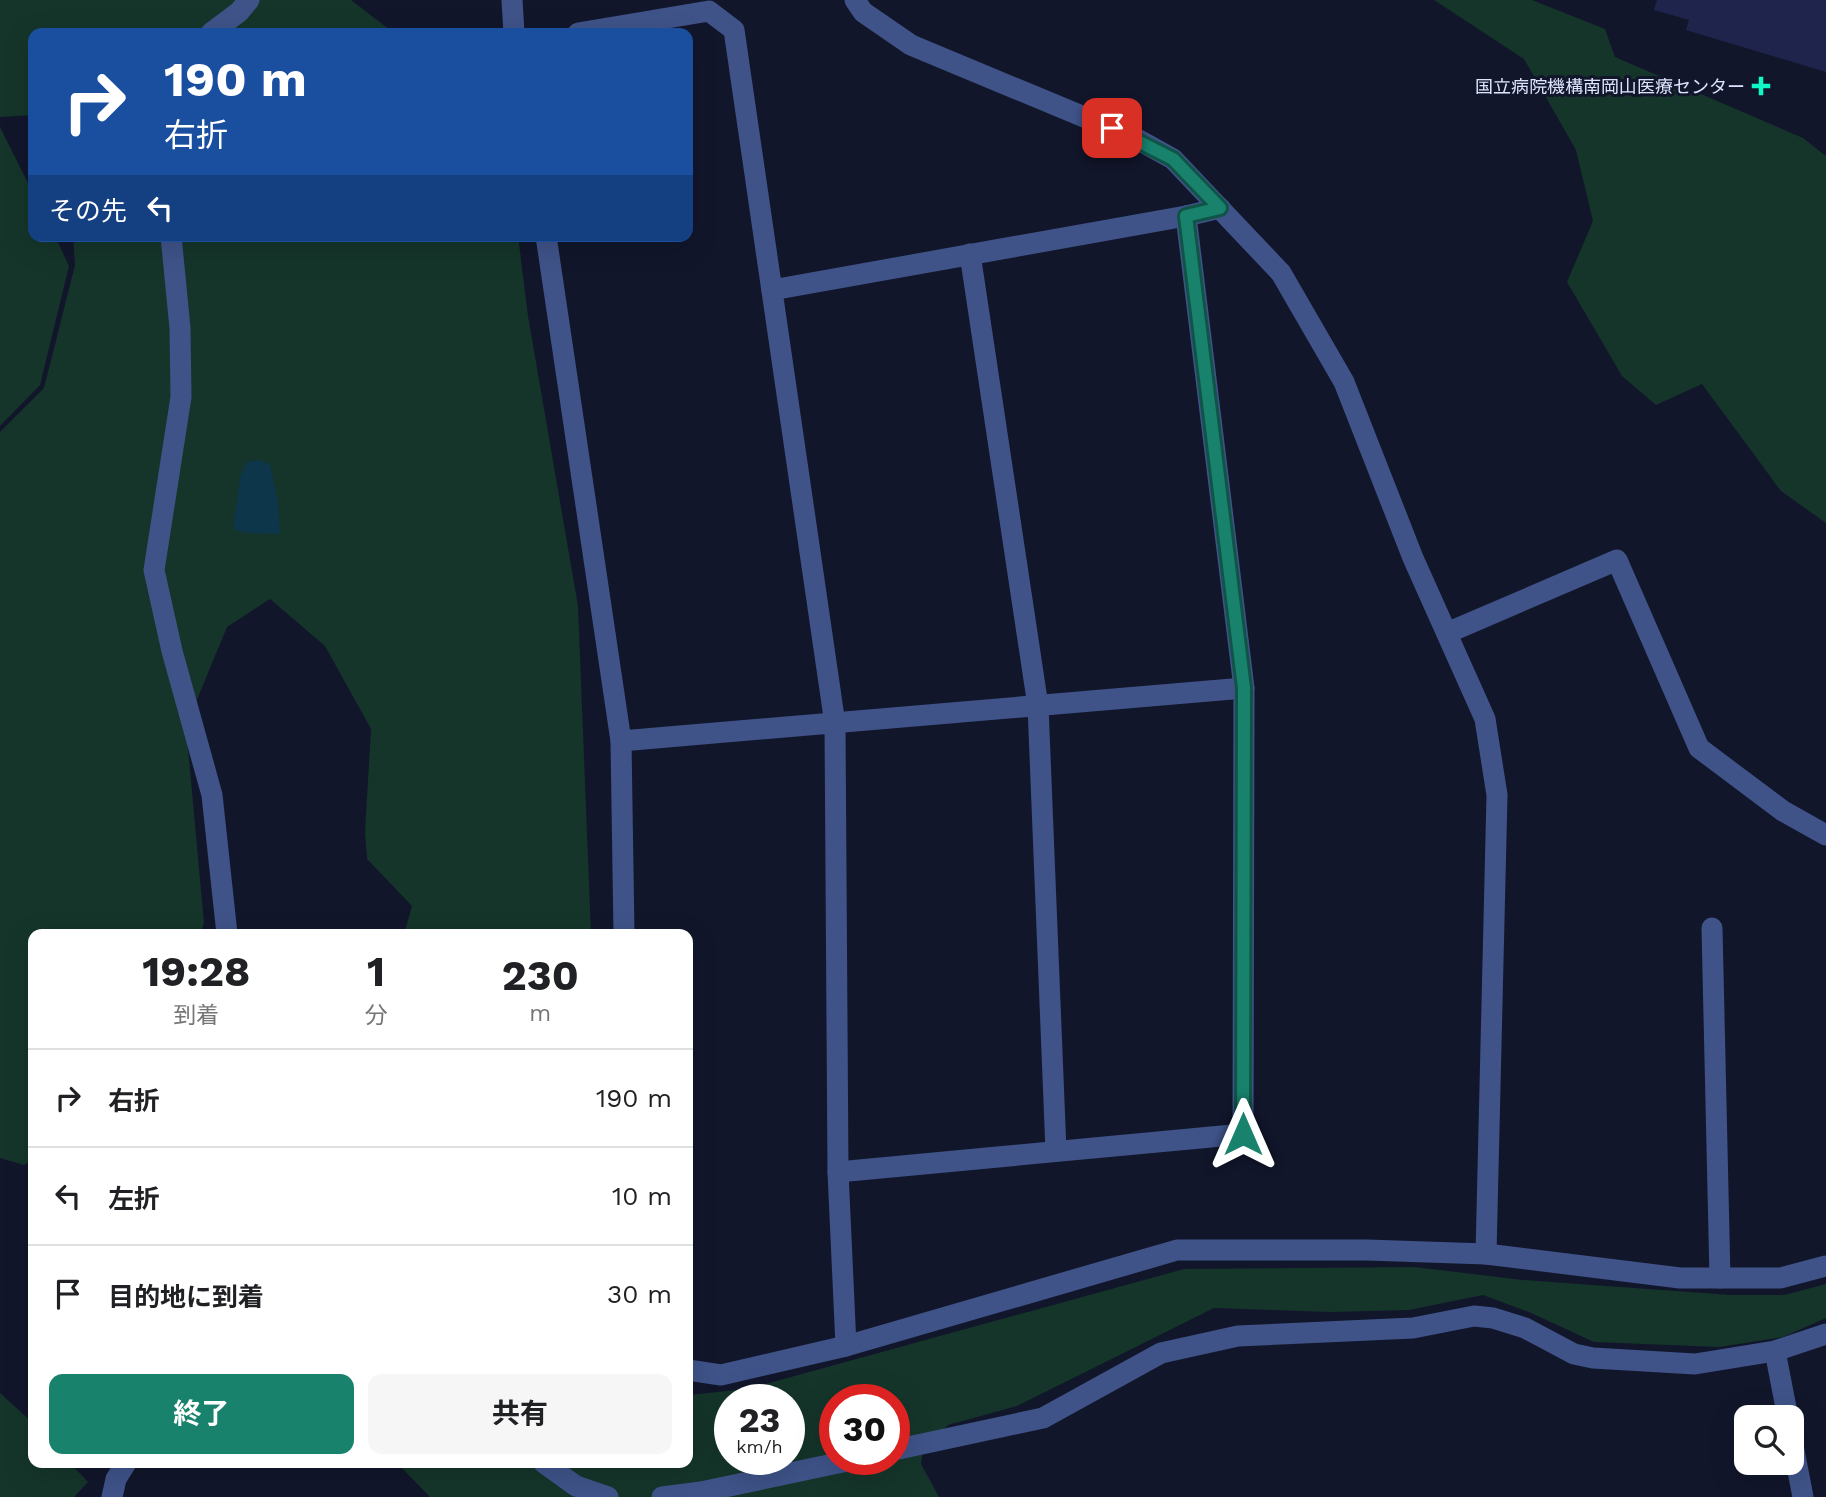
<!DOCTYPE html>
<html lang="ja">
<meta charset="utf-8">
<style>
body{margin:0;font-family:"Work Sans","Noto Sans JP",sans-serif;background:#f6f6f6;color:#202124;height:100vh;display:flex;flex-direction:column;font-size:26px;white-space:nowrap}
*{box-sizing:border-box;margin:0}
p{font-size:23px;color:#757577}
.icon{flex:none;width:38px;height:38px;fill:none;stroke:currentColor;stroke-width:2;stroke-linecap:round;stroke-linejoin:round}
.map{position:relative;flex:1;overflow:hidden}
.details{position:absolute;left:28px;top:929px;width:665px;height:539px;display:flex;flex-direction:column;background:#fff;border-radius:14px;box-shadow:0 7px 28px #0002}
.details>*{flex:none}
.top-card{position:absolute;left:28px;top:28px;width:665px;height:214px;border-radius:14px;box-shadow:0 7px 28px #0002;background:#1a4fa0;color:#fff;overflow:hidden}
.fabs{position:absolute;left:1734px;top:1405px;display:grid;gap:14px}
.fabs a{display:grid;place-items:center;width:70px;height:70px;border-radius:14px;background:#fff;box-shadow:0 7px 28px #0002;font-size:35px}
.speed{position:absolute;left:714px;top:1384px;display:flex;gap:14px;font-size:35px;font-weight:700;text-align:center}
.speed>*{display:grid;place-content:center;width:91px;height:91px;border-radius:50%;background:#fff;box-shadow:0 7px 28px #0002;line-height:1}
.speed small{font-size:18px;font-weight:400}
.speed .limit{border:10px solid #d22;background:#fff;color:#111}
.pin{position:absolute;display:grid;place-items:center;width:60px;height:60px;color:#fff;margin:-30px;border-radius:14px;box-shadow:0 4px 10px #0006}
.me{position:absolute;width:77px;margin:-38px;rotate:0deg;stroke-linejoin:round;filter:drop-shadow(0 0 5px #0008)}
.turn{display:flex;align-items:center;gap:24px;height:147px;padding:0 21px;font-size:32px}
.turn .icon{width:91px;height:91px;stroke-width:2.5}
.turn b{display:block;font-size:49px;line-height:60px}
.then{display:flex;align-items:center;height:66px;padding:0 21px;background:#0003;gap:14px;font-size:26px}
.eta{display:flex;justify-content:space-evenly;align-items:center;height:119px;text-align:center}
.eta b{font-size:42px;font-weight:700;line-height:49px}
.primary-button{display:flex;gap:14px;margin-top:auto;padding:14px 21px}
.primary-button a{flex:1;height:80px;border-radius:14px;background:#18826d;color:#fff;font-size:28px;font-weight:700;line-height:80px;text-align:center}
.primary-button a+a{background:#f6f6f6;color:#202124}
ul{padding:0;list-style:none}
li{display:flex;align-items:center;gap:21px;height:98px;padding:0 21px;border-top:2px solid #e0e0e0}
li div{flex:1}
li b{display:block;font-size:26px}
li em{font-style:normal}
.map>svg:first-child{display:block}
.green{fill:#15352a;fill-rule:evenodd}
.water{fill:#0d364a}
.building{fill:#1f244c}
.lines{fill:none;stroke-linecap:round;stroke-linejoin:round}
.minor{stroke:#3f5389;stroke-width:21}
.route-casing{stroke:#105447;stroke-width:18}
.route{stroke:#18826d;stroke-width:12}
.poi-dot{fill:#0ff9c6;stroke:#12162b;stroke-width:2.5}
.labels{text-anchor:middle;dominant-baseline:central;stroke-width:6;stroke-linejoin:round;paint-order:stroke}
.poi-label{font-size:18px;fill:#dde4fe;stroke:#12162b;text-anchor:end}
</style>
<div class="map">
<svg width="1826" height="1497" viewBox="0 0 1826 1497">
<rect width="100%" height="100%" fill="#12162b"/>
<!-- green -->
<g class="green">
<polygon points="0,0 351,0 394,33 33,33 33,115 0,117"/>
<polygon points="1434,0 1532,0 1605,29 1615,57 1803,138 1826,156 1826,523 1781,491 1702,384 1656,405 1622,376 1567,282 1593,221 1576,150 1524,59"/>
<polygon points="0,127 33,193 33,236 55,236 69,266 40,385 0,426"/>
<polygon points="73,236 518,236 528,316 578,606 591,934 404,934 412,906 367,859 365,832 371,729 325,646 270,599 227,627 186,726 204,923 200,934 33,934 33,1160 24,1165 0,1158 0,432 44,388 75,265"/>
<path d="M 1414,1267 L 1523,1280 L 1730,1295 L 1784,1295 L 1826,1284 L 1826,1318 L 1783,1337 L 1719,1347 L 1594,1342 L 1529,1312 L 1483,1295 L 1409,1310 L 1332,1312 L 1214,1308 L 1017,1406 L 948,1425 L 923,1450 L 921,1464 L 939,1497 L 430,1497 L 397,1463 L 688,1463 L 688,1395 L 747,1389 L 1184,1269 ZM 730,1400 L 789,1400 L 789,1460 L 730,1460 ZM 835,1400 L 894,1400 L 894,1460 L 835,1460 Z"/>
<polygon points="0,1393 33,1423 33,1463 70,1463 88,1482 74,1497 0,1497"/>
</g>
<!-- water -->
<polygon class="water" points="258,460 270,464 278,502 280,534 248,533 233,529 240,477 247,462"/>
<!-- building -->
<polygon class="building" points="1657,0 1826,0 1826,72 1686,30 1689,20 1654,10"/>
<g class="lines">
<!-- minor -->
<g class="minor">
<polyline points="512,0 514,33"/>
<polyline points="855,0 863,12 911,45 1137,139 1173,159 1281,273 1344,382 1413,558 1485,719 1497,795 1486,1254"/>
<polyline points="211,33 239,12 249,0"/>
<polyline points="578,33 709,11 734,30 835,724 838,1172 846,1346"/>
<polyline points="171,236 180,328 181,397 154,570 172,651 212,795 227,934"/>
<polyline points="546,236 621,741 624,934"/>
<polyline points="970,254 1038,706 1056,1151"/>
<polyline points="772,290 1186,216 1220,208"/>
<polyline points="1447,633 1617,560 1699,748 1783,811 1826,835"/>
<polyline points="621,741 1244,688"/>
<polyline points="1712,928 1720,1278"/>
<polyline points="838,1172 1243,1134 1244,688 1186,216"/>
<polyline points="1775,1351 1788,1418"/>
<polyline points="688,1370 721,1375 846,1346 1177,1250 1367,1250 1486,1254 1680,1278 1780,1278 1826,1266"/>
<polyline points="1792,1440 1803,1497"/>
<polyline points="894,1450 1043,1418 1161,1353 1238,1336 1413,1328 1474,1316 1493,1318 1525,1328 1574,1354 1593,1358 1695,1364 1775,1351 1826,1334"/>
<polyline points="544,1463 576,1486 608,1497"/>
<polyline points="112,1497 116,1479 126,1463"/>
<polyline points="662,1497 701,1492 852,1460"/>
</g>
</g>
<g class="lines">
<!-- route casing -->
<g class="route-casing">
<polyline id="route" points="1112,128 1173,159 1220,208 1186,216 1244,688 1243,1134"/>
</g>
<!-- route -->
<use href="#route" class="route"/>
</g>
<!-- markers -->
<path class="poi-dot" d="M1757.5 75.5h7v7h7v7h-7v7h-7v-7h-7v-7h7z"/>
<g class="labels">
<!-- poi labels -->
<g class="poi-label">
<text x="1745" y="86">国立病院機構南岡山医療センター</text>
</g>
</g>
</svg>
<div class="fabs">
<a><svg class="icon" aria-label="search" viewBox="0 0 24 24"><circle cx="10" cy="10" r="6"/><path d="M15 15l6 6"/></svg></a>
</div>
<div class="speed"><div>23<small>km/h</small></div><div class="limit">30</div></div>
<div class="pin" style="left:1112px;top:128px;background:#d93025"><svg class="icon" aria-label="arrive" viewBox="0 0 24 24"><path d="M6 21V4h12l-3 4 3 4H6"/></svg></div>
<svg class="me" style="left:1243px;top:1134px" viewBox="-20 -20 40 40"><path d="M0-17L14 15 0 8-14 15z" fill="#18826d" stroke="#fff" stroke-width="4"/></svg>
<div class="top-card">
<div class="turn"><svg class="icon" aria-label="right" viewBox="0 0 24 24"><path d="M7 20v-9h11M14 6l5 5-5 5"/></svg><div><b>190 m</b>右折</div></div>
<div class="then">その先<svg class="icon" aria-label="left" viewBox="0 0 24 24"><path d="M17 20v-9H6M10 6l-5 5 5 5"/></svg></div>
</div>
<section class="details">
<div class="eta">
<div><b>19:28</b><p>到着</p></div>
<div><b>1</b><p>分</p></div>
<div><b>230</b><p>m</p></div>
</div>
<ul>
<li><svg class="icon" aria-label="right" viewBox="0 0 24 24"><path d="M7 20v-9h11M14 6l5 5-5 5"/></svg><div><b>右折</b></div><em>190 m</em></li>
<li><svg class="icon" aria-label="left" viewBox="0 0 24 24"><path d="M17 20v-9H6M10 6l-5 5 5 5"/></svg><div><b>左折</b></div><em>10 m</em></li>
<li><svg class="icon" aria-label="arrive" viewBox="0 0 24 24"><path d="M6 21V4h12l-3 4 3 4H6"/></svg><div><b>目的地に到着</b></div><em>30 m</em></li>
</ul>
<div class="primary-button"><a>終了</a><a>共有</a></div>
</section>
</div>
